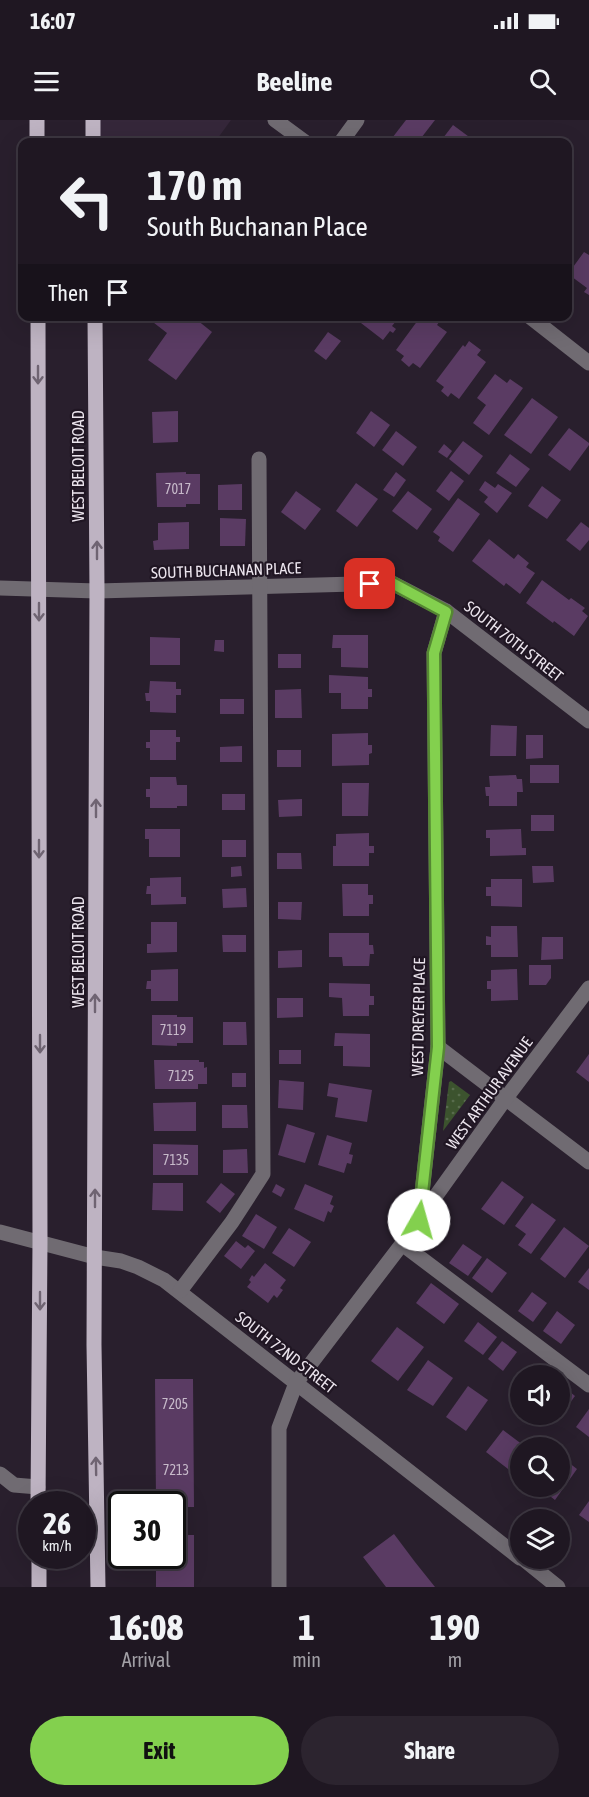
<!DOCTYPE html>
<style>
body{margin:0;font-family:"Asap Condensed",sans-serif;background:#2c242f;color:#f1f3f6;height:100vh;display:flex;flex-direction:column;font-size:22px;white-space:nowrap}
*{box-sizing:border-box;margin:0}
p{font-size:20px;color:#a19fa5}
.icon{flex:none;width:33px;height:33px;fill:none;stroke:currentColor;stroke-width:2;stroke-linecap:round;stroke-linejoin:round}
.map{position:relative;height:1467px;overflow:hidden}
.drawer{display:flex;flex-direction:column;background:#1f1722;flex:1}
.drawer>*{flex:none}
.top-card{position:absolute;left:18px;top:18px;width:554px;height:183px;border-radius:12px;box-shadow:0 6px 24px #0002,0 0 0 2px #3c3640;background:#1f1722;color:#f1f3f6;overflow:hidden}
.controls{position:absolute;left:510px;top:1245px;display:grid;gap:12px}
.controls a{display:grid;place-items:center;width:60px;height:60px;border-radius:50%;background:#1f1722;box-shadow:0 6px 24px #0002,0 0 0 2px #3c3640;font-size:30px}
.speed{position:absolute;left:18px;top:1371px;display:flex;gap:12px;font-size:30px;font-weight:700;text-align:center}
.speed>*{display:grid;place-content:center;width:78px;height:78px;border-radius:50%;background:#1f1722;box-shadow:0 6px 24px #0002,0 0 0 2px #3c3640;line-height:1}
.speed small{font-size:15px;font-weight:400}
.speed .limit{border:3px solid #111;border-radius:9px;background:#fff;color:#111}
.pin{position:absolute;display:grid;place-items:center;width:51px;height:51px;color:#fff;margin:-26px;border-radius:12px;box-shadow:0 3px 9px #0006}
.me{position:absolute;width:66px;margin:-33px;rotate:7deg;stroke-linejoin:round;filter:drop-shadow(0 0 4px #0008)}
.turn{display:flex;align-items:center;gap:21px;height:126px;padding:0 30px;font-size:27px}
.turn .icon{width:78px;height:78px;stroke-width:2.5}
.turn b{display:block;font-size:42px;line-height:51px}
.then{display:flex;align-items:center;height:57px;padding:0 30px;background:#0003;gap:12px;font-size:22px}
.eta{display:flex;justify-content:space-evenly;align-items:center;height:102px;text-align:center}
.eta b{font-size:36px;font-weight:700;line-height:42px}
.action{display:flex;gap:12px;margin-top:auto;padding:12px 30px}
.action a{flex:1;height:69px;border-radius:36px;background:#83d04e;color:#111;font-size:24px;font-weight:700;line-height:69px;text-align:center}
.action a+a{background:#2c242f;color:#f1f3f6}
.status{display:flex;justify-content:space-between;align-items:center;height:42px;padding:0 30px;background:#1f1722;direction:ltr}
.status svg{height:16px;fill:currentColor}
header{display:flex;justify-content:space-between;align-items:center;height:78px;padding:0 30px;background:#1f1722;font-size:27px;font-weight:700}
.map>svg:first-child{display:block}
.built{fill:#35273a}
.grass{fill:url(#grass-dots)}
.building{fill:#5a3b63}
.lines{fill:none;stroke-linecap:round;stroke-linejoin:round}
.minor{stroke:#706b72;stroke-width:15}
.major{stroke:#beb3c2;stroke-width:15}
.oneway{stroke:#6f6472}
.route-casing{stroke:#558733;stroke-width:15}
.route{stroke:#83d04e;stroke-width:10}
.labels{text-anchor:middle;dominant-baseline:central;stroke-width:4.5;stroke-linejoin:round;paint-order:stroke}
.number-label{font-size:14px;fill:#c7baca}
.street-label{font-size:16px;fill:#ebe4ed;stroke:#201623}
</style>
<div class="status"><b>16:07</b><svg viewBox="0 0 49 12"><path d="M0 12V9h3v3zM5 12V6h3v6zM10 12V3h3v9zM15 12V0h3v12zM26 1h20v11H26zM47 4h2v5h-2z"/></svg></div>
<header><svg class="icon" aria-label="menu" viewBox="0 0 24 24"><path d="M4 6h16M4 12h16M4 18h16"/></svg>Beeline<svg class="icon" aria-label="search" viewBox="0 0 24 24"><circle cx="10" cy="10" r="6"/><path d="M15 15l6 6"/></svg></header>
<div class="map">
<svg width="589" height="1467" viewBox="0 0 589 1467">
<defs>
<pattern id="grass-dots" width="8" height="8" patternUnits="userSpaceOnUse" patternTransform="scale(1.5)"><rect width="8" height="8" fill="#3c532e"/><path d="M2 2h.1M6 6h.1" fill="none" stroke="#586c4d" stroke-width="1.8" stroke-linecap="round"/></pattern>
</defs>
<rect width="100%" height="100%" fill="#291f2d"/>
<!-- built -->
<polygon class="built" points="93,0 231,0 215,22 93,22"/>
<!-- grass -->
<polygon class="grass" points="451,961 470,975 443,1011 449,962"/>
<!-- building -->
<g class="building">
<polygon points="406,0 435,0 418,22 389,22"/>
<polygon points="453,5 476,22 440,22"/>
<polygon points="584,132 589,135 589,175 584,172 587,168 568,154"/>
<polygon points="151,196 192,196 212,212 176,260 148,240 167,213 149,199"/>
<polygon points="366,196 400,196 392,206 396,209 393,213 390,211 383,220 361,203"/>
<polygon points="421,196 437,196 441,199 437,205 447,212 420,248 413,243 409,247 401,240 404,236 396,230"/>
<polygon points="328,212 341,221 326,240 314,231"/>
<polygon points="469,221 481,230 477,235 486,242 459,279 451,273 448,277 441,271 444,267 436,261 463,225 465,227"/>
<polygon points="495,254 507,263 510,259 523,268 489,315 473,303 486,285 477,278"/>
<polygon points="532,278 558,297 531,334 504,315"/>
<polygon points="178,291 178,322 153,323 152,292"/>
<polygon points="371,291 390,305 374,327 356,313"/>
<polygon points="569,308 589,323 589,325 570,351 548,335"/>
<polygon points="396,311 417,327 403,346 382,330"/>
<polygon points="463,321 483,336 469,355 449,339"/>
<polygon points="444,324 452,331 447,338 438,332"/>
<polygon points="510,334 530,349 516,367 496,353"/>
<polygon points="451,351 464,361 449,381 436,371"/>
<polygon points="186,352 186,354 200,354 200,384 186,384 186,387 157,387 156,353"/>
<polygon points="396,352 406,360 394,377 383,370"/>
<polygon points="485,361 495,368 498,364 512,373 497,393 484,382 488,377 479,370"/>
<polygon points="356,363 378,379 357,407 336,391"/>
<polygon points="242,364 242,390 218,390 218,365"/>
<polygon points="542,366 561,380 547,399 528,386"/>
<polygon points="296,371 321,389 305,410 281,392"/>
<polygon points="408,371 432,389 417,410 392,391"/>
<polygon points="458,378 480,394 453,432 438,421 440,417 433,412"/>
<polygon points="220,398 246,399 245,426 220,426"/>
<polygon points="189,402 189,429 154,430 153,421 158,420 158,403"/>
<polygon points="581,402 589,408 589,420 580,431 566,420"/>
<polygon points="489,419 514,439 518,434 529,443 526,447 535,453 520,474 506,463 504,466 472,441"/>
<polygon points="542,460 569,480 571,478 585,488 582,491 588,496 574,516 554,501 553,503 526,483"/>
<polygon points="333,515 368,515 368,548 341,547 341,528 332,528"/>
<polygon points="150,517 180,518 180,545 150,545"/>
<polygon points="215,520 224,520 224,532 214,531"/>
<rect x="278" y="534" width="23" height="14"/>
<polygon points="329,555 368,557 368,569 372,569 372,577 368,577 368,589 341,589 341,573 329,573"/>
<polygon points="150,561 176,562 176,569 181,569 181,575 176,575 176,593 150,592 150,581 146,581 145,573 149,573"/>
<polygon points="301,569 302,598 275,598 275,570"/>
<rect x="220" y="579" width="24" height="15"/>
<polygon points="491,605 517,606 516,636 490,636"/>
<polygon points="150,610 176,610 176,617 180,617 180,622 176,622 176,640 150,640 150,628 146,628 146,622 150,622"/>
<polygon points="368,613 368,625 372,625 372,633 369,634 369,645 332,646 332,614"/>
<polygon points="526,615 543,615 543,638 526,639"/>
<polygon points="242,626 242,642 220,642 220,627"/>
<rect x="277" y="630" width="24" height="17"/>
<rect x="530" y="645" width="29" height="18"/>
<polygon points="516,655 517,659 522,659 523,672 517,672 517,686 489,686 489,676 486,676 485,667 490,667 489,656"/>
<polygon points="150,657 176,657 177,665 187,665 187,686 177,686 177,688 150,688 150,677 146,677 146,669 150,669"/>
<polygon points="342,663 369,663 368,696 342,696"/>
<rect x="222" y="674" width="23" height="16"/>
<polygon points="302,679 302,696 279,697 278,680"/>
<rect x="531" y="695" width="23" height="16"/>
<polygon points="145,709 180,709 180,737 149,737 149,719 145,719"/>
<polygon points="521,709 522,728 526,728 526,735 490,736 490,718 486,718 486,710"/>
<polygon points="369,713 369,726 374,726 374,733 369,733 369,746 333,746 333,726 336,726 336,714"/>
<rect x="222" y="720" width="24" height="17"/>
<polygon points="277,733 301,733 302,749 277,749"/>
<polygon points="241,746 242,756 231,757 231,747"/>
<polygon points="532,746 553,746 554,762 533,763"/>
<polygon points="181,757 181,777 186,777 186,784 151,785 151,774 146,774 147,766 150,766 150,758"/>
<polygon points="491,759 522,759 522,787 491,786 491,776 486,776 486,767 491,767"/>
<polygon points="342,764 368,764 368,775 373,775 373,784 369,784 369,796 343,796"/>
<polygon points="246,768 247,787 223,788 222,769"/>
<polygon points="278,782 302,782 301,800 278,799"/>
<polygon points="151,802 177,802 177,832 147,833 147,824 151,824"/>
<polygon points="491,806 517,806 518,837 491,837 491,825 486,825 486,816 491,817"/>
<polygon points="329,813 369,813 369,825 373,825 374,834 370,834 369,846 343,846 342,837 329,837"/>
<polygon points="222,815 246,815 246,832 223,832"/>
<polygon points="542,817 563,817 563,839 541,840"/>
<polygon points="302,830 302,847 278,848 278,831"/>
<polygon points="529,845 551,845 551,858 546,865 529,865"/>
<polygon points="178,849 178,881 151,881 151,869 146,869 147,861 151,861 151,850"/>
<polygon points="517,849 518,880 491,881 491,869 487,869 487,861 491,861 491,850"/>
<polygon points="329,863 370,864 370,876 374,876 374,885 369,885 369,896 343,896 342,878 329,877"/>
<polygon points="277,878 303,878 303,897 277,898"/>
<polygon points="152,895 177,895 177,897 193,897 193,923 177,923 177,926 152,925"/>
<polygon points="223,902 246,902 247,925 223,925"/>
<polygon points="335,913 370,914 370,947 343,946 343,926 334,926"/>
<rect x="279" y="930" width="22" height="14"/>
<polygon points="589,934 589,962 576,952"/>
<polygon points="154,940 199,940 199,942 204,942 204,948 207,947 207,964 198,964 198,969 155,969"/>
<rect x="232" y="953" width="14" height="14"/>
<polygon points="279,960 304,962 303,990 278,988"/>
<polygon points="329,963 372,970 367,1002 335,997 338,978 327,976"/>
<polygon points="196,982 196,1011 154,1011 153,983"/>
<polygon points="222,985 247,985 248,1008 222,1008"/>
<polygon points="287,1004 315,1013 305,1043 278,1035"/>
<polygon points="327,1015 352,1023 349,1034 353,1035 351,1044 347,1043 344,1053 318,1045"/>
<polygon points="153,1024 198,1025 198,1055 153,1055"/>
<polygon points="247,1029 248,1053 223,1053 223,1030"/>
<polygon points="502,1061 524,1077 504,1105 481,1089"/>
<polygon points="153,1063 183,1063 183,1091 152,1090"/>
<polygon points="221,1063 235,1074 220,1093 206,1082"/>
<polygon points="276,1064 285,1069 281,1077 272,1072"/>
<polygon points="305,1064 333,1076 330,1084 334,1086 331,1093 328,1091 324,1102 294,1089"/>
<polygon points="532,1083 556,1100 531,1134 518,1125 526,1114 515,1106"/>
<polygon points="256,1094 277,1107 264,1129 242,1116"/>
<polygon points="564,1107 589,1126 565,1158 540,1139"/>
<polygon points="289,1108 311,1122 294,1147 272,1133"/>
<polygon points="236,1121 245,1128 248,1125 255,1131 241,1149 224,1136"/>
<polygon points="463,1124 482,1137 468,1156 449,1143"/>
<polygon points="487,1138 507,1153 492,1173 472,1158"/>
<polygon points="265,1143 286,1160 280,1168 283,1170 277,1178 274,1175 268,1183 247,1167 251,1162 249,1160 252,1155 254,1157"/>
<polygon points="589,1148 589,1170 578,1162"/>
<polygon points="431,1163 459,1184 444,1204 416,1183"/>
<polygon points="532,1172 547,1183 533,1202 518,1191"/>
<polygon points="557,1191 575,1205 561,1224 543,1211"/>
<polygon points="478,1202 497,1217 483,1235 464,1221"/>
<polygon points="397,1207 424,1227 398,1261 371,1241"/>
<polygon points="502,1221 517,1232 503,1251 488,1239"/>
<polygon points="428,1240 453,1258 433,1286 407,1270"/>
<polygon points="155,1259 193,1259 194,1387 172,1387 172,1384 156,1384"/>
<polygon points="560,1264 575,1276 561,1295 560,1293"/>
<polygon points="468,1266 488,1280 466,1311 446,1297"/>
<polygon points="589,1289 589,1317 576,1307"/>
<polygon points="503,1310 527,1328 520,1328 520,1351 517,1356 486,1332"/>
<polygon points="560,1336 577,1349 555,1380 537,1366 560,1366"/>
<polygon points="589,1381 589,1402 579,1395"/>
<polygon points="394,1414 415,1442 435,1467 386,1467 363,1437"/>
<polygon points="172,1415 194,1415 194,1467 156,1467 156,1436 172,1436"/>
</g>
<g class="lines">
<!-- minor -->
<g class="minor">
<polyline points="275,0 305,22"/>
<polyline points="341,22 357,0"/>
<polyline points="529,196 589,243"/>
<polyline points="0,468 97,471 392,463 446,491 589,601"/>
<polyline points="438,927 589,1042"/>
<polyline points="420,1098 506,978 589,868"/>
<polyline points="0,1112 95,1137 121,1141 138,1147 164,1160 520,1438"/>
<polyline points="402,1124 589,1265"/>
<polyline points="180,1171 232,1102 263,1054 259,339"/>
<polyline points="0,1354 14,1365 38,1367"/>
<polyline points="522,1438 558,1467"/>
<polyline points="279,1467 279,1308 296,1263 402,1124 419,1100 438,927 434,533 446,491"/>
</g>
<!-- major -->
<g class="major">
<polyline points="37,0 37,22"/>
<polyline points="93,0 93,22"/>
<polyline points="38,196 40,1122 38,1384"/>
<polyline points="95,196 97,471 94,1225 98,1467"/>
<polyline points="39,1436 39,1467"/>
</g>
</g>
<!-- one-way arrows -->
<defs><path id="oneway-shaft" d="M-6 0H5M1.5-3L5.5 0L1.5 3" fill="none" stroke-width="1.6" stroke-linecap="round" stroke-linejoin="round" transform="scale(1.5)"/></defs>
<g class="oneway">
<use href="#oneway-shaft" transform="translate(38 255) rotate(90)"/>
<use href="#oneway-shaft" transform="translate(97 430) rotate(-90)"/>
<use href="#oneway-shaft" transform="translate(39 492) rotate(90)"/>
<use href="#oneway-shaft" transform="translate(96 688) rotate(-90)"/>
<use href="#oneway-shaft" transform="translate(39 729) rotate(90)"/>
<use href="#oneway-shaft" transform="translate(95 883) rotate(-90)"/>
<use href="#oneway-shaft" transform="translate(40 924) rotate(90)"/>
<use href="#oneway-shaft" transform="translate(95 1078) rotate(-90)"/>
<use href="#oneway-shaft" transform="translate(40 1181) rotate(90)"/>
<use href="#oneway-shaft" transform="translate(96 1346) rotate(-91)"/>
</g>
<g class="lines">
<!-- route casing -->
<g class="route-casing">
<polyline id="route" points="370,464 392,463 446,492 434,533 438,927 419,1100"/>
</g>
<!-- route -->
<use href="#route" class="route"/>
</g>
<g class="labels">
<!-- number labels -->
<g class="number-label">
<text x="178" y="369">7017</text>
<text x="173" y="910">7119</text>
<text x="181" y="956">7125</text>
<text x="176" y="1040">7135</text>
<text x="175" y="1284">7205</text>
<text x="176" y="1350">7213</text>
</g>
<!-- street labels -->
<g class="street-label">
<text transform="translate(78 346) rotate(-90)">WEST BELOIT ROAD</text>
<text transform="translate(226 450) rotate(-2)">SOUTH BUCHANAN PLACE</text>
<text transform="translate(514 521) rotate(38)">SOUTH 70TH STREET</text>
<text transform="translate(78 832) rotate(-90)">WEST BELOIT ROAD</text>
<text transform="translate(418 897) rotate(-89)">WEST DREYER PLACE</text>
<text transform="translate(489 973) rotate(-54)">WEST ARTHUR AVENUE</text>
<text transform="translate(286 1232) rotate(38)">SOUTH 72ND STREET</text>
</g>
</g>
</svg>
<div class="controls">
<a><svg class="icon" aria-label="sound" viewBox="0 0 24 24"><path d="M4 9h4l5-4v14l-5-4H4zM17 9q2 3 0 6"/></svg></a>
<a><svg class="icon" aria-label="search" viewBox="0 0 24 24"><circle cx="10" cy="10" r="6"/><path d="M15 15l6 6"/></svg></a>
<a><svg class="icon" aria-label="layers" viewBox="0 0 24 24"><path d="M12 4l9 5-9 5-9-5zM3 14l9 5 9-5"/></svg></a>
</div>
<div class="speed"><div>26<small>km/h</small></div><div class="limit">30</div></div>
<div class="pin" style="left:370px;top:464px;background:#d93025"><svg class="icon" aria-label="arrive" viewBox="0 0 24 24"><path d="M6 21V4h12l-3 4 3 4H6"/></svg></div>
<svg class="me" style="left:419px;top:1100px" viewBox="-20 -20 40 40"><circle r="19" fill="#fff"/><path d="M0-13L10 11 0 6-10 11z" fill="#83d04e"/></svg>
<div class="top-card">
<div class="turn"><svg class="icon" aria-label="left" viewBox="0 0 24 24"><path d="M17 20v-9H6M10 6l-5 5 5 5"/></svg><div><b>170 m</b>South Buchanan Place</div></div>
<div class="then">Then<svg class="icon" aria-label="arrive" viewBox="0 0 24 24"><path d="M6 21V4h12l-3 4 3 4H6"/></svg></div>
</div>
</div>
<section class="drawer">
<div class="eta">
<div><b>16:08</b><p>Arrival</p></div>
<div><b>1</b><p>min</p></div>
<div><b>190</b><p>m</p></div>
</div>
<div class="action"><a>Exit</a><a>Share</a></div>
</section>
